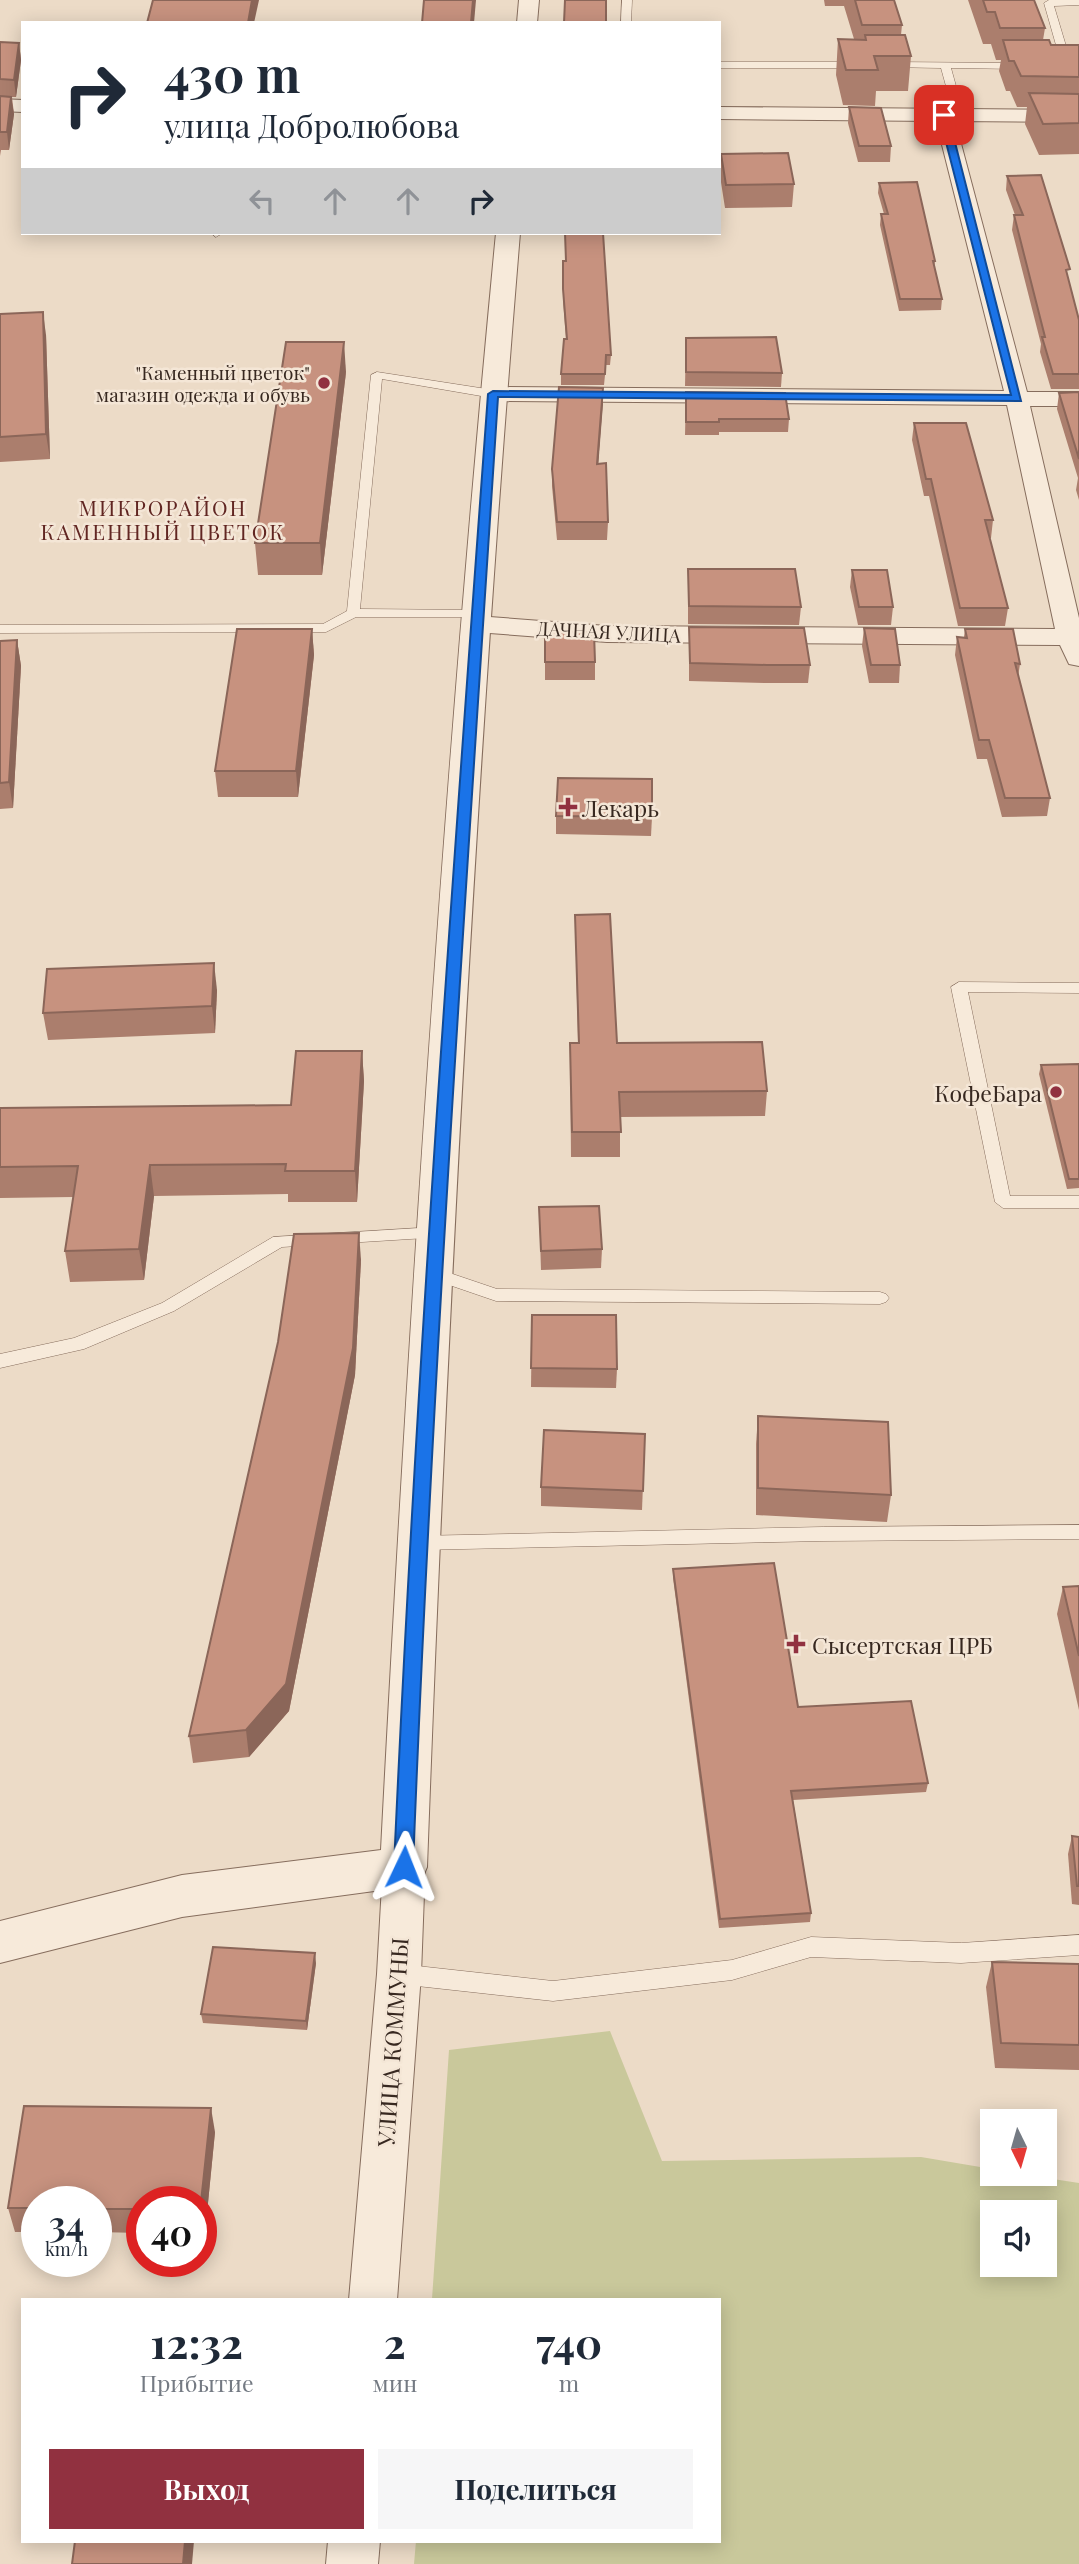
<!DOCTYPE html>
<html lang="ru">
<meta charset="utf-8">
<style>
body{margin:0;font-family:"Playfair Display",serif;background:#f6f6f7;color:#1f2937;height:100vh;display:flex;flex-direction:column;font-size:26px;white-space:nowrap}
*{box-sizing:border-box;margin:0}
p{font-size:23px;color:#747a83}
.icon{flex:none;width:38px;height:38px;fill:none;stroke:currentColor;stroke-width:2;stroke-linecap:round;stroke-linejoin:round}
.map{position:relative;flex:1;overflow:hidden}
.drawer{position:absolute;left:21px;top:2298px;width:700px;height:245px;display:flex;flex-direction:column;background:#fff;border-radius:0px;box-shadow:0 4px 18px #0003}
.drawer>*{flex:none}
.hud{position:absolute;left:21px;top:21px;width:700px;height:214px;border-radius:0px;box-shadow:0 4px 18px #0003;background:#fff;color:#1f2937;overflow:hidden}
.needle{width:46px;rotate:175deg}
.tools{position:absolute;left:980px;top:2109px;display:grid;gap:14px}
.tools a{display:grid;place-items:center;width:77px;height:77px;border-radius:0px;background:#fff;box-shadow:0 4px 18px #0003;font-size:35px}
.speed{position:absolute;left:21px;top:2186px;display:flex;gap:14px;font-size:35px;font-weight:700;text-align:center}
.speed>*{display:grid;place-content:center;width:91px;height:91px;border-radius:50%;background:#fff;box-shadow:0 4px 18px #0003;line-height:1}
.speed small{font-size:18px;font-weight:400}
.speed .limit{border:10px solid #d22;background:#fff;color:#111}
.pin{position:absolute;display:grid;place-items:center;width:60px;height:60px;color:#fff;margin:-30px;border-radius:14px;box-shadow:0 4px 10px #0006}
.me{position:absolute;width:77px;margin:-38px;rotate:2deg;stroke-linejoin:round;filter:drop-shadow(0 0 5px #0008)}
.turn{display:flex;align-items:center;gap:24px;height:147px;padding:0 28px;font-size:32px}
.turn .icon{width:91px;height:91px;stroke-width:2.5}
.turn b{display:block;font-size:49px;line-height:60px}
.lanes{display:flex;align-items:center;height:66px;padding:0 28px;background:#0003;justify-content:center;gap:35px;direction:ltr}
.lanes .off{opacity:.35}
.eta{display:flex;justify-content:space-evenly;align-items:center;height:119px;text-align:center}
.eta b{font-size:42px;font-weight:700;line-height:49px}
.primary-button{display:flex;gap:14px;margin-top:auto;padding:14px 28px}
.primary-button a{flex:1;height:80px;border-radius:0px;background:#913140;color:#fff;font-size:28px;font-weight:700;line-height:80px;text-align:center}
.primary-button a+a{background:#f6f6f7;color:#1f2937}
.map>svg:first-child{display:block}
.green{fill:#c9c89b;fill-rule:evenodd}
.lines{fill:none;stroke-linecap:round;stroke-linejoin:round}
.service-casing{stroke:#866d5d;stroke-width:1}
.minor-casing{stroke:#866d5d;stroke-width:2}
.tertiary-casing{stroke:#866d5d;stroke-width:2}
.service{fill:#f7eada;fill-rule:evenodd}
.minor{fill:#f7eada;fill-rule:evenodd}
.tertiary{fill:#f7eada;fill-rule:evenodd}
.wall{fill:#ab7e6d}
.shaded-wall{fill:#8b6659}
.building{fill:#c7927f;stroke:#8b6659;stroke-width:2}
.route{fill:#1a73e8;stroke:#114b97;stroke-width:2}
.poi-dot{fill:#913140;stroke:#f4e6d6;stroke-width:2.5}
.labels{text-anchor:middle;dominant-baseline:central;stroke-width:5;stroke-linejoin:round;paint-order:stroke}
.far-poi-label{font-size:19px;fill:#372820;stroke:#f4e6d6;text-anchor:end}
.far-street-label{font-size:19px;fill:#372820;stroke:#f4e6d6}
.far-neighbourhood-label{font-size:21px;letter-spacing:2px;fill:#612622;stroke:#f4e6d6}
.poi-label{font-size:23px;fill:#372820;stroke:#f4e6d6;text-anchor:start}
.street-label{font-size:23px;fill:#372820;stroke:#f4e6d6}
</style>
<div class="map">
<svg width="1079" height="2564" viewBox="0 0 1079 2564">
<rect width="100%" height="100%" fill="#ecdbc7"/>
<!-- green -->
<path class="green" d="M 610,2031 L 662,2161 L 921,2157 L 992,2169 L 992,2174 L 1020,2174 L 1079,2183 L 1079,2564 L 414,2564 L 416,2541 L 719,2541 L 719,2300 L 432,2299 L 449,2050 ZM 992,2212 L 1045,2212 L 1045,2264 L 992,2264 Z"/>
<g class="lines">
<!-- service casing -->
<g class="service-casing">
<g id="service">
<polygon points="622,0 632,0 631,23 621,23"/>
<polygon points="1079,0 1079,5 1054,6 1072,66 1067,69 1062,66 1044,3 1049,0"/>
<polygon points="719,62 858,62 863,65 858,68 719,68"/>
<polygon points="889,62 1021,63 1026,66 1021,69 951,68 964,115 959,118 954,115 941,68 886,67 886,63"/>
<polygon points="211,233 221,233 221,234 216,237"/>
<polygon points="377,372 493,390 499,394 493,398 382,379 360,609 477,610 484,614 482,617 356,617 326,632 0,633 0,625 323,624 347,611 371,375"/>
<polygon points="959,982 1079,983 1079,993 968,992 1010,1196 1079,1196 1079,1208 1003,1208 995,1202 951,987"/>
<polygon points="436,1227 442,1229 445,1233 442,1237 282,1247 174,1311 84,1349 0,1368 0,1354 74,1338 162,1303 273,1237"/>
<polygon points="432,1267 497,1289 880,1292 886,1294 889,1298 886,1302 880,1304 496,1301 426,1277 423,1273"/>
<polygon points="1079,1525 1079,1539 823,1541 417,1550 410,1548 407,1543 410,1538 417,1536 823,1527"/>
<polygon points="1079,1935 1079,1955 961,1963 811,1957 732,1980 553,2001 399,1984 391,1981 388,1974 391,1967 399,1964 553,1981 732,1960 811,1937 961,1943"/>
</g>
</g>
<!-- minor casing -->
<g class="minor-casing">
<g id="minor">
<polygon points="0,99 23,100 23,112 0,111"/>
<polygon points="719,107 1079,110 1079,122 955,121 1027,392 1079,392 1079,406 1030,406 1079,618 1079,666 1069,664 1060,645 607,642 476,632 467,630 463,624 467,618 476,616 607,626 1055,629 1007,405 493,401 485,399 481,394 485,389 493,387 1004,391 936,121 719,119"/>
<polygon points="404,1849 419,1854 425,1867 421,1974 397,2300 349,2300 377,1974 383,1867 389,1854"/>
<polygon points="328,2541 380,2541 378,2564 326,2564"/>
</g>
</g>
<!-- tertiary casing -->
<g class="tertiary-casing">
<g id="tertiary">
<polygon points="519,0 539,0 537,23 517,23"/>
<path d="M 496,233 L 520,233 C 475,777 447,1322 427,1867 L 421,1881 L 404,1887 L 182,1917 L 0,1963 L 0,1921 L 182,1875 L 381,1850 C 409,1310 444,771 496,233 Z"/>
</g>
</g>
<!-- service -->
<use href="#service" class="service"/>
<!-- minor -->
<use href="#minor" class="minor"/>
<!-- tertiary -->
<use href="#tertiary" class="tertiary"/>
</g>
<!-- wall -->
<g class="wall">
<polygon points="824,0 894,0 902,25 901,35 911,56 908,91 876,91 875,106 843,105 836,75 838,39 854,39 844,6 825,6"/>
<polygon points="968,0 1034,0 1045,28 1043,40 1051,45 1079,45 1079,154 1039,155 1025,124 1027,107 1017,107 1010,91 1006,91 999,71 1001,60 996,60 991,44 983,44"/>
<polygon points="0,42 19,43 21,60 16,97 12,97 14,114 9,150 1,150 0,156"/>
<polygon points="849,107 891,146 890,162 858,162 848,123"/>
<polygon points="721,154 794,184 792,207 725,208 720,176"/>
<polygon points="1007,176 1068,280 1079,320 1079,389 1051,389 1040,352 1041,344 1012,230 1014,215 1015,215 1006,190"/>
<polygon points="879,183 935,261 934,267 942,299 941,310 899,311 880,225 881,214 884,214 878,193"/>
<polygon points="563,261 611,355 610,365 606,365 604,385 561,385 561,374 566,339 563,300"/>
<polygon points="0,314 46,335 50,459 0,462"/>
<polygon points="686,338 782,373 781,387 685,386"/>
<polygon points="346,372 322,575 258,575 255,543"/>
<polygon points="603,388 598,464 608,522 607,540 557,540 552,486 552,469"/>
<polygon points="686,392 789,419 788,432 719,432 719,435 685,435"/>
<polygon points="1079,392 1079,500 1076,490 1078,478 1057,409 1059,393"/>
<polygon points="914,423 993,520 991,538 990,538 1008,608 1005,626 958,626 929,496 924,496 912,440"/>
<polygon points="688,569 801,607 799,625 688,624"/>
<polygon points="852,570 893,607 891,625 858,625 850,587"/>
<polygon points="689,627 810,665 808,683 766,683 689,681"/>
<polygon points="864,628 900,665 899,683 869,683 862,646"/>
<polygon points="312,629 314,655 298,797 218,797 215,771"/>
<polygon points="965,629 1020,664 1018,677 1050,798 1047,816 1002,817 987,759 977,759 955,655 957,637 964,637"/>
<polygon points="545,632 595,662 595,680 545,680"/>
<polygon points="17,640 21,666 13,808 0,809 0,641"/>
<polygon points="556,816 652,817 651,836 556,834"/>
<polygon points="575,915 617,1043 767,1091 765,1116 620,1117 620,1157 571,1157 570,1043 578,1043"/>
<polygon points="217,990 215,1033 48,1040 43,1013"/>
<polygon points="362,1051 364,1081 357,1202 288,1202 288,1194 154,1196 144,1280 70,1282 65,1251 73,1197 0,1198 0,1108 291,1105"/>
<polygon points="1079,1064 1079,1188 1067,1189 1039,1074 1041,1065"/>
<polygon points="539,1207 602,1249 601,1268 541,1270"/>
<polygon points="361,1260 355,1375 289,1711 249,1757 193,1763 189,1736"/>
<polygon points="532,1315 617,1369 616,1388 531,1387"/>
<polygon points="758,1416 891,1495 887,1522 756,1515 756,1444"/>
<polygon points="645,1434 642,1510 541,1506 541,1487"/>
<polygon points="673,1569 798,1707 928,1783 926,1792 793,1800 811,1913 810,1922 719,1928 673,1578"/>
<polygon points="1079,1586 1079,1710 1057,1614 1063,1587"/>
<polygon points="1072,1836 1079,1837 1079,1905 1072,1904 1068,1854"/>
<polygon points="992,1962 1079,1964 1079,2070 995,2068 986,1987"/>
<polygon points="316,1963 307,2030 203,2023 201,2014"/>
<polygon points="215,2132 205,2233 201,2233 201,2202 142,2202 142,2233 96,2232 96,2202 37,2202 37,2232 15,2232 8,2208"/>
</g>
<!-- shaded-wall -->
<g class="shaded-wall">
<polygon points="252,0 259,0 254,23 248,23"/>
<polygon points="473,0 476,0 474,23 471,23"/>
<polygon points="19,43 21,60 16,97 14,80"/>
<polygon points="11,97 14,114 9,150 7,132"/>
<polygon points="43,312 46,335 50,459 46,434"/>
<polygon points="344,342 346,372 322,575 320,543"/>
<polygon points="603,388 603,404 597,481 597,464"/>
<polygon points="312,629 314,655 298,797 296,771"/>
<polygon points="17,640 21,666 13,808 9,782"/>
<polygon points="214,963 217,990 215,1033 212,1006"/>
<polygon points="362,1051 364,1081 357,1202 355,1171"/>
<polygon points="150,1165 154,1196 144,1280 139,1249"/>
<polygon points="359,1233 361,1260 355,1375 289,1711 249,1757 246,1730"/>
<polygon points="315,1953 316,1963 307,2030 306,2021"/>
<polygon points="211,2108 215,2132 205,2233 201,2215 201,2202"/>
<polygon points="185,2541 194,2541 192,2564 183,2564"/>
</g>
<!-- building -->
<g class="building">
<polygon points="153,0 252,0 248,23 147,23"/>
<polygon points="424,0 473,0 471,23 422,23"/>
<polygon points="565,0 606,0 606,23 564,23"/>
<polygon points="855,0 894,0 902,25 862,25"/>
<polygon points="983,0 1034,0 1045,28 1000,28 995,12 987,12"/>
<polygon points="865,35 905,35 911,56 874,56 878,70 846,70 838,39 866,40"/>
<polygon points="1003,40 1049,40 1051,45 1079,45 1079,77 1021,76 1014,61 1009,61"/>
<polygon points="0,42 19,43 14,80 0,79"/>
<polygon points="1029,93 1079,94 1079,123 1043,124"/>
<polygon points="0,96 11,97 7,132 0,132"/>
<polygon points="849,107 881,108 891,146 859,146"/>
<polygon points="788,153 794,184 726,185 721,154"/>
<polygon points="1041,175 1070,269 1066,270 1079,320 1079,374 1053,374 1042,337 1045,337 1014,215 1023,215 1007,176"/>
<polygon points="917,182 935,261 933,261 942,299 900,299 881,214 888,214 879,183"/>
<polygon points="565,233 603,233 611,355 606,355 605,374 561,374 564,339 567,339 563,289 563,261 566,261"/>
<polygon points="43,312 46,434 0,437 0,314"/>
<polygon points="776,337 782,373 686,372 686,338"/>
<polygon points="286,342 344,342 320,543 255,543"/>
<polygon points="559,387 603,388 597,464 606,463 608,522 557,522 552,469"/>
<polygon points="686,392 785,393 789,419 719,419 719,422 686,422"/>
<polygon points="1079,392 1079,459 1059,393"/>
<polygon points="914,423 966,423 993,520 985,520 1008,608 960,608 931,479 926,479"/>
<polygon points="688,569 795,569 801,607 689,606"/>
<polygon points="852,570 887,570 893,607 859,607"/>
<polygon points="689,627 804,628 810,665 767,665 690,663"/>
<polygon points="864,628 895,629 900,665 871,665"/>
<polygon points="237,629 312,629 296,771 215,771"/>
<polygon points="965,629 1013,629 1020,664 1015,663 1050,798 1005,798 989,740 979,740 957,637 967,638"/>
<polygon points="545,632 594,632 595,662 545,662"/>
<polygon points="17,640 9,782 0,783 0,641"/>
<polygon points="558,778 652,779 652,817 556,816"/>
<polygon points="610,914 617,1043 762,1042 767,1091 619,1092 621,1132 572,1132 570,1043 579,1043 575,915"/>
<polygon points="214,963 212,1006 43,1013 47,969"/>
<polygon points="296,1051 362,1051 355,1171 285,1171 286,1164 150,1165 139,1249 65,1251 78,1166 0,1167 0,1108 291,1105"/>
<polygon points="1079,1064 1079,1179 1069,1179 1041,1065"/>
<polygon points="599,1206 602,1249 541,1251 539,1207"/>
<polygon points="359,1233 353,1348 286,1684 246,1730 189,1736 278,1342 294,1234"/>
<polygon points="532,1315 616,1315 617,1369 531,1368"/>
<polygon points="758,1416 888,1422 891,1495 758,1488"/>
<polygon points="544,1430 645,1434 643,1491 541,1487"/>
<polygon points="774,1563 798,1707 911,1701 928,1783 791,1791 811,1913 720,1919 673,1569"/>
<polygon points="1079,1586 1079,1656 1063,1587"/>
<polygon points="1072,1836 1079,1837 1079,1886 1077,1886"/>
<polygon points="213,1947 315,1953 306,2021 201,2014"/>
<polygon points="992,1962 1079,1964 1079,2045 1001,2043"/>
<polygon points="24,2106 211,2108 201,2202 142,2202 142,2209 96,2209 96,2202 37,2202 37,2208 8,2208"/>
<polygon points="75,2541 185,2541 183,2564 72,2564"/>
</g>
<!-- route -->
<path class="route" d="M 944,112 L 948,115 L 1021,401 L 498,397 C 466,887 432,1376 413,1867 L 411,1873 L 404,1875 L 397,1873 L 394,1867 C 416,1375 452,885 488,394 L 493,391 L 1011,395 L 939,115 Z"/>
<!-- markers -->
<g class="poi-dot">
<circle cx="324" cy="383" r="7"/>
<path d="M564.5 796.5h7v7h7v7h-7v7h-7v-7h-7v-7h7z"/>
<circle cx="1056" cy="1092" r="7"/>
<path d="M792.5 1633.5h7v7h7v7h-7v7h-7v-7h-7v-7h7z"/>
</g>
<g class="labels">
<!-- far-poi labels -->
<g class="far-poi-label">
<text x="310" y="372">"Каменный цветок"<tspan x="310" dy="22">магазин одежда и обувь</tspan></text>
</g>
<!-- far-street labels -->
<g class="far-street-label">
<text transform="translate(609 631) rotate(3)">ДАЧНАЯ УЛИЦА</text>
</g>
<!-- far-neighbourhood labels -->
<g class="far-neighbourhood-label">
<text x="163" y="507">МИКРОРАЙОН<tspan x="163" dy="24">КАМЕННЫЙ ЦВЕТОК</tspan></text>
</g>
<!-- poi labels -->
<g class="poi-label">
<text x="582" y="807">Лекарь</text>
<text x="1042" y="1092" text-anchor="end">КофеБара</text>
<text x="812" y="1644">Сысертская ЦРБ</text>
</g>
<!-- street labels -->
<g class="street-label">
<text transform="translate(392 2042) rotate(-86)">УЛИЦА КОММУНЫ</text>
</g>
</g>
</svg>
<div class="tools">
<a><svg class="needle" viewBox="-14 -14 28 28"><path d="M0-13l5 13h-10z" fill="#e53935"/><path d="M0 13l5-13h-10z" fill="#747a83"/></svg></a>
<a><svg class="icon" aria-label="sound" viewBox="0 0 24 24"><path d="M4 9h4l5-4v14l-5-4H4zM17 9q2 3 0 6"/></svg></a>
</div>
<div class="speed"><div>34<small>km/h</small></div><div class="limit">40</div></div>
<div class="pin" style="left:944px;top:115px;background:#d93025"><svg class="icon" aria-label="arrive" viewBox="0 0 24 24"><path d="M6 21V4h12l-3 4 3 4H6"/></svg></div>
<svg class="me" style="left:404px;top:1867px" viewBox="-20 -20 40 40"><path d="M0-17L14 15 0 8-14 15z" fill="#1a73e8" stroke="#fff" stroke-width="4"/></svg>
<div class="hud">
<div class="turn"><svg class="icon" aria-label="right" viewBox="0 0 24 24"><path d="M7 20v-9h11M14 6l5 5-5 5"/></svg><div><b>430 m</b>улица Добролюбова</div></div>
<div class="lanes"><svg class="icon off" aria-label="left" viewBox="0 0 24 24"><path d="M17 20v-9H6M10 6l-5 5 5 5"/></svg><svg class="icon off" aria-label="ahead" viewBox="0 0 24 24"><path d="M12 20V5M6 11l6-6 6 6"/></svg><svg class="icon off" aria-label="ahead" viewBox="0 0 24 24"><path d="M12 20V5M6 11l6-6 6 6"/></svg><svg class="icon" aria-label="right" viewBox="0 0 24 24"><path d="M7 20v-9h11M14 6l5 5-5 5"/></svg></div>
</div>
<section class="drawer">
<div class="eta">
<div><b>12:32</b><p>Прибытие</p></div>
<div><b>2</b><p>мин</p></div>
<div><b>740</b><p>m</p></div>
</div>
<div class="primary-button"><a>Выход</a><a>Поделиться</a></div>
</section>
</div>
